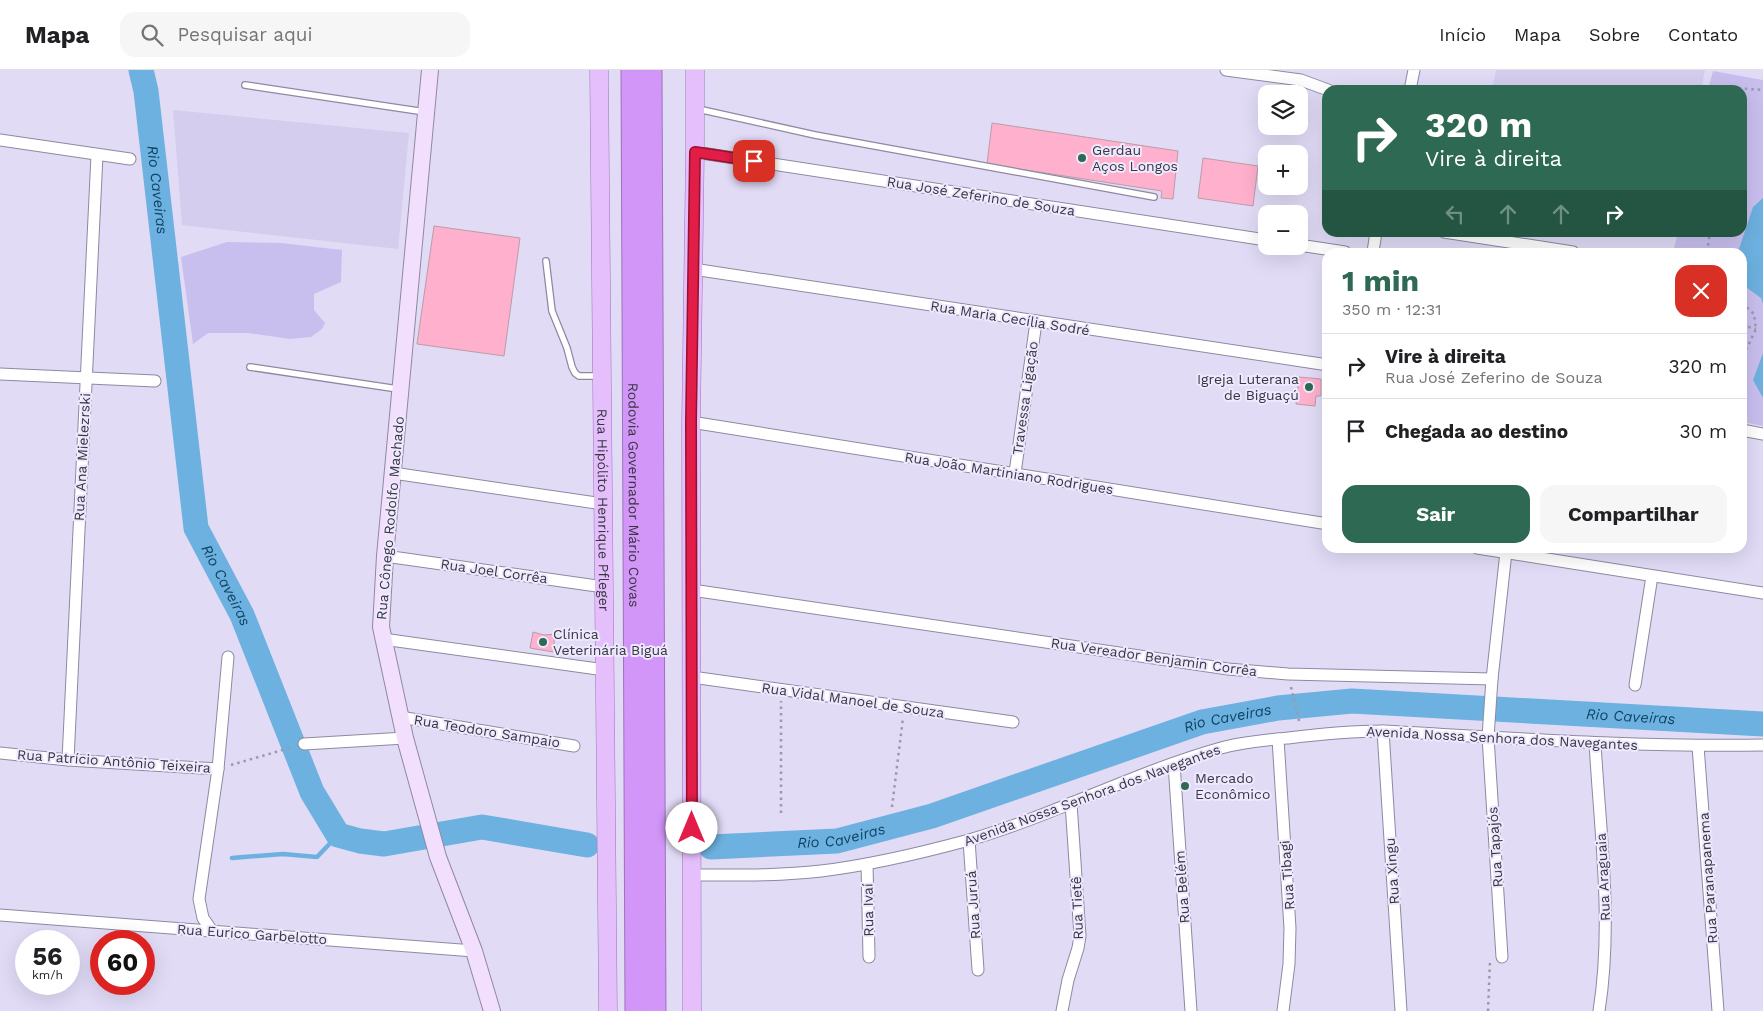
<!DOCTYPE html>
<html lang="pt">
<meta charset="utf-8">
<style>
body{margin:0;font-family:"Work Sans",sans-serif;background:#f6f6f6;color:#202124;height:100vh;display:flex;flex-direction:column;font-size:19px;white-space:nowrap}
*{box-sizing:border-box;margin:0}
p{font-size:16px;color:#757577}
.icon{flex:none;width:28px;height:28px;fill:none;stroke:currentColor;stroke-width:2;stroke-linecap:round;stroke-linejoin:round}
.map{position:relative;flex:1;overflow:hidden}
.sheet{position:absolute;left:1322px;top:178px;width:425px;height:305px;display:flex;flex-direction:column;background:#fff;border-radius:15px;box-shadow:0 5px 20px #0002}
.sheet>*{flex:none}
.guide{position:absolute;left:1322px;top:15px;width:425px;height:152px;border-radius:15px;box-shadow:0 5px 20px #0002;background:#2e6953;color:#fff;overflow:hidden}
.buttons{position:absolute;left:1258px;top:15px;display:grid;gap:10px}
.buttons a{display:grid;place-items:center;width:50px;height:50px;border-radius:10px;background:#fff;box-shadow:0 5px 20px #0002;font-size:25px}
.speed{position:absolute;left:15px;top:860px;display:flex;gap:10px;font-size:25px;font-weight:700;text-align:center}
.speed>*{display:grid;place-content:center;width:65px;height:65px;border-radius:50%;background:#fff;box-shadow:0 5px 20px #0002;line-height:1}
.speed small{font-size:12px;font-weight:400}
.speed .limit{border:8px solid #d22;background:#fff;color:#111}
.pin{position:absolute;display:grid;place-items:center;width:42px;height:42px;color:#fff;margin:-21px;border-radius:10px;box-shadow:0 2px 8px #0006}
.me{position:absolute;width:55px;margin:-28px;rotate:0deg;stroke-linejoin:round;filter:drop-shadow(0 0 4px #0008)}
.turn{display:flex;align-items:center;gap:18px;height:105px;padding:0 20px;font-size:22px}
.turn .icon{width:65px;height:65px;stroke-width:2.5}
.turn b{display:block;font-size:35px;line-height:42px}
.lanes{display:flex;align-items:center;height:48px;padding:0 20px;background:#0003;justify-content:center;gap:25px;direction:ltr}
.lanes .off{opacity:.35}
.round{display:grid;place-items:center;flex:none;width:52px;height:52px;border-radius:15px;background:#f6f6f6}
.headline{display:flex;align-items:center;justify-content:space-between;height:85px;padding:0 20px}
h1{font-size:30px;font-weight:700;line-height:38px;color:#2e6953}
.action{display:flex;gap:10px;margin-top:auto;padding:10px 20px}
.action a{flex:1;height:58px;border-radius:15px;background:#2e6953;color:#fff;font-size:20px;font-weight:700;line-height:58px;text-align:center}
.action a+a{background:#f6f6f6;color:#202124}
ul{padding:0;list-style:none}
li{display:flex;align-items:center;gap:15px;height:65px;padding:0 20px;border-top:1px solid #e0e0e0}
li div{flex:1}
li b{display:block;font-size:19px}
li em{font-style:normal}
header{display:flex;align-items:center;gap:30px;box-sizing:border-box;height:70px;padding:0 25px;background:#fff;border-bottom:1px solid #e0e0e0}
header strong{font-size:24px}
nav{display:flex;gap:28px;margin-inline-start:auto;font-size:18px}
.search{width:350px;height:45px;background:#f6f6f6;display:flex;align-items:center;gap:12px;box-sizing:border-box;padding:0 18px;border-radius:15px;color:#757577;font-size:19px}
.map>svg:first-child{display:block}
.built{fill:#d4cded}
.green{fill:#c9bfef}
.water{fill:#6db1e0}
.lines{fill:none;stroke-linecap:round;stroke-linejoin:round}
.stream{stroke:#6db1e0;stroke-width:4.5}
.river{stroke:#6db1e0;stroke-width:25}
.building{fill:#ffb0cc;stroke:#ba9da7}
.service-casing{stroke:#8e89a1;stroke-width:8}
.minor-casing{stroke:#8e89a1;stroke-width:13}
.secondary-casing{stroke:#8e89a1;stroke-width:18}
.primary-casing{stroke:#9c74b8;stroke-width:19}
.motorway-casing{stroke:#9c74b8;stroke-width:23}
.path{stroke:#9d99ad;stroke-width:2.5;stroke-dasharray:2.5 4;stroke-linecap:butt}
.service{stroke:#fff;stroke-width:5.5}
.minor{stroke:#fff;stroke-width:11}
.secondary{stroke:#f2dffd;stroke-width:16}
.primary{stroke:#e4bffb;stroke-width:18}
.motorway{stroke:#d295f8;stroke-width:21}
.route-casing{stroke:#92132f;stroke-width:12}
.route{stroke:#e11d48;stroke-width:9}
.poi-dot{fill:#2e6953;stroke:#eee9ff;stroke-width:2}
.labels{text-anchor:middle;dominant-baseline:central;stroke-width:4;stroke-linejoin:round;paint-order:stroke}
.poi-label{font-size:14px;fill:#383640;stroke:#eee9ff;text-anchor:start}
.street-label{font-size:14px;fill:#383640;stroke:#eee9ff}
.water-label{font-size:15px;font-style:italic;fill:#0f4565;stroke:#eee9ff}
</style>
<header>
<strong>Mapa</strong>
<div class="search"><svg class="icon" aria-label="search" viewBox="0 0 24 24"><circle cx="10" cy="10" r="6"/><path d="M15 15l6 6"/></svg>Pesquisar aqui</div>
<nav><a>Início</a><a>Mapa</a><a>Sobre</a><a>Contato</a></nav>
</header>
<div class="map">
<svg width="1763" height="941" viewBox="0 0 1763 941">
<rect width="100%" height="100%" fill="#e1dbf6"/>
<!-- built -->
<g class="built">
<polygon points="1496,0 1705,0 1701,20 1492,20"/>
<polygon points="173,40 409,63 398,179 182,155"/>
</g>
<!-- green -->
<g class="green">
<polygon points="1713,1 1763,10 1763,356 1743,352 1742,182 1673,182 1678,163 1742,162 1742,20 1708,20"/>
<polygon points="227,172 281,173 342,180 341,212 314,224 314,240 325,253 322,259 311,267 290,269 248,263 208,263 193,274 181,187"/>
</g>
<!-- water -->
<g class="water">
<polygon points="1763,128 1763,234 1761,228 1743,215 1742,182 1738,182 1753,137"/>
<polygon points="1763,283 1763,328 1753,310"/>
</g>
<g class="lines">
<!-- stream -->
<polyline class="stream" points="232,788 283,784 317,787 338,765"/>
<!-- river -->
<g class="river">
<path id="s1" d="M 141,0 L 146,21 L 196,458 L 242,545 L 312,722 L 338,765 L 360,771 L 384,774 L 482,757 L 587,775"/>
<path id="s2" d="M 711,777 L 837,771 L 932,746 L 1202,652 L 1278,638 L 1352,631 L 1763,654"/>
</g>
</g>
<!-- building -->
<g class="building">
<polygon points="992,53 1178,81 1173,129 1161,128 1162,121 987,94"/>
<polygon points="1203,88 1258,96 1253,136 1198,128"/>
<polygon points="434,156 520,168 504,286 417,274"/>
<polygon points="1299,307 1321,309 1321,326 1316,326 1315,336 1296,334"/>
<polygon points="533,562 544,565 555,564 553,582 530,578"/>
</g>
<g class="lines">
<!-- service casing -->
<g class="service-casing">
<g id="service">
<polyline points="245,15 425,42"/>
<polyline points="698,39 815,65 1154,127"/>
<polyline points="546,191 552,241 567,278 572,297 575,303 579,306 600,306"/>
<polyline points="250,297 398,319"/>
</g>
</g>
<!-- minor casing -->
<g class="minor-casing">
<g id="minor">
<polyline points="1226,0 1301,10 1328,20"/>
<polyline points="1410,20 1414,0"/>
<polyline points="0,70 130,89"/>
<polyline points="695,82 1266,170"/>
<polyline points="1444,162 1573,182"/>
<polyline points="1299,175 1345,182"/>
<polyline points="1373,182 1376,162"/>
<polyline points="693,199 1328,295"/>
<polyline points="0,304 155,311"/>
<polyline points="691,352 1328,454"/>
<polyline points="1742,360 1763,364"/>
<polyline points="393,403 603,434"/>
<polyline points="1015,403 1036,252"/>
<polyline points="1477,478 1763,523"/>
<polyline points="385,486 604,517"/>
<polyline points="692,520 1228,599 1288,604 1492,609 1506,482"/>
<polyline points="383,569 605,600"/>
<polyline points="692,607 1013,652"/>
<polyline points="1492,609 1488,667 1502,887"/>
<polyline points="1635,615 1652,506"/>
<polyline points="400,647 574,676"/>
<polyline points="1383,661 1401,941"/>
<polyline points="1278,669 1290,858 1289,894 1283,941"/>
<path d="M 1595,673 C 1600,762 1613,853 1599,941"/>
<polyline points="304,674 405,668"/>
<polyline points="1698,676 1718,941"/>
<polyline points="0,683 68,690 218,699"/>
<polyline points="68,690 97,85"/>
<polyline points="1174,694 1191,941"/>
<polyline points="969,770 978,900"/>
<polyline points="867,794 869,887"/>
<path d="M 692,805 C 735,805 778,806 821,801 C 871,795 921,783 969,770 C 1055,745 1135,702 1221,678 C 1243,672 1266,670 1288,668 C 1320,664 1351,661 1383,661 C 1510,668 1636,677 1763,675"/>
<polyline points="0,845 474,881"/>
<polyline points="212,861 203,848 199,829 218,699 228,587"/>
<polyline points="1062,941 1068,910 1078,878 1080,866 1071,733"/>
</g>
</g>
<!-- secondary casing -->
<g class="secondary-casing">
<polyline id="secondary" points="430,0 385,486 381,557 405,668 438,787 474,881 492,941"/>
</g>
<!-- primary casing -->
<g class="primary-casing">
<g id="primary">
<path id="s3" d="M 599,0 L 608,941"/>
<polyline points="692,941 691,352 695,82 695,0"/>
</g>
</g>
<!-- motorway casing -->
<g class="motorway-casing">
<g id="motorway">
<path id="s4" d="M 632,0 L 636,941"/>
<polyline points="651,0 655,941"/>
</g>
</g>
<!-- path -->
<g class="path">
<polyline points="1721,20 1722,17 1763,20"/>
<polyline points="1707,182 1710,162"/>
<polyline points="1742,233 1754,244 1756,259 1742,288"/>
<polyline points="1742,255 1756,259"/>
<polyline points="1291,617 1300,655"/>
<polyline points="231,695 293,677"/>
<polyline points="892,737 903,648"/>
<polyline points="781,743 781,631"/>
<polyline points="1488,941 1490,891"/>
</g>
<!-- service -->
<use href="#service" class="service"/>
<!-- minor -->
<use href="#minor" class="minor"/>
<!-- secondary -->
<use href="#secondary" class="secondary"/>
<!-- primary -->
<use href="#primary" class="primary"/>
<!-- motorway -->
<use href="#motorway" class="motorway"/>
</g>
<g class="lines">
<!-- route casing -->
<g class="route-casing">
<polyline id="route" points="692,758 691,352 695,82 754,91"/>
</g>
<!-- route -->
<use href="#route" class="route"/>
</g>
<!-- markers -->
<g class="poi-dot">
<circle cx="1082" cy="88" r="5"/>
<circle cx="1309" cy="317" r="5"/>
<circle cx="543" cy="572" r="5"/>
<circle cx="1185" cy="716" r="5"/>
</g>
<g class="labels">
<!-- poi labels -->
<g class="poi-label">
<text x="1092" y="80">Gerdau<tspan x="1092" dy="16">Aços Longos</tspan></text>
<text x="1299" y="309" text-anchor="end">Igreja Luterana<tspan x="1299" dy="16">de Biguaçú</tspan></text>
<text x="553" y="564">Clínica<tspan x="553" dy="16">Veterinária Biguá</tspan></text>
<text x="1195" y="708">Mercado<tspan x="1195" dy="16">Econômico</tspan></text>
</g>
<!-- street labels -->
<g class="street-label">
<text transform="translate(981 126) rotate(9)">Rua José Zeferino de Souza</text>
<text transform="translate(1010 248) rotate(9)">Rua Maria Cecília Sodré</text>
<text transform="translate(1025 328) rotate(-82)">Travessa Ligação</text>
<text transform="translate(82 387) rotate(-87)">Rua Ana Mielezrski</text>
<text transform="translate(1009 403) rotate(9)">Rua João Martiniano Rodrigues</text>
<text stroke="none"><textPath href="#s4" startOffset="425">Rodovia Governador Mário Covas</textPath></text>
<text stroke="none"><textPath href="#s3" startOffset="440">Rua Hipólito Henrique Pfleger</textPath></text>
<text transform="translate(390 448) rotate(-85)">Rua Cônego Rodolfo Machado</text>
<text transform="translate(494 501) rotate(8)">Rua Joel Corrêa</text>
<text transform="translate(1154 587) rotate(8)">Rua Vereador Benjamin Corrêa</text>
<text transform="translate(853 630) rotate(8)">Rua Vidal Manoel de Souza</text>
<text transform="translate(487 661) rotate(9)">Rua Teodoro Sampaio</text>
<text transform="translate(1502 668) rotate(3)">Avenida Nossa Senhora dos Navegantes</text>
<text transform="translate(114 691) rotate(4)">Rua Patrício Antônio Teixeira</text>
<text transform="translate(1092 725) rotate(-20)">Avenida Nossa Senhora dos Navegantes</text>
<text transform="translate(1495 777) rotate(-94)">Rua Tapajós</text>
<text transform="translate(1392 801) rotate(-94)">Rua Xingu</text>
<text transform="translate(1287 805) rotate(-94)">Rua Tibagi</text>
<text transform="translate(1603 807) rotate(-93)">Rua Araguaia</text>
<text transform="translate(1708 808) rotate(-94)">Rua Paranapanema</text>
<text transform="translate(1182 817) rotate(-94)">Rua Belém</text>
<text transform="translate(973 835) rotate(-94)">Rua Juruá</text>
<text transform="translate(1077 838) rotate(-92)">Rua Tietê</text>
<text transform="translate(868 840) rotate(-91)">Rua Ivaí</text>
<text transform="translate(252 864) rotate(4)">Rua Eurico Garbelotto</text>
</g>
<!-- water labels -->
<g class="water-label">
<text stroke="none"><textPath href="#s1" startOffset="121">Rio Caveiras</textPath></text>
<text stroke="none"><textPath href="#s1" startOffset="526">Rio Caveiras</textPath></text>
<text stroke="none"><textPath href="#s2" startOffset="941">Rio Caveiras</textPath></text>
<text stroke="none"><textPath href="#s2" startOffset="536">Rio Caveiras</textPath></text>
<text stroke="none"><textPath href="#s2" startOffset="131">Rio Caveiras</textPath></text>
</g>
</g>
</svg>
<div class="buttons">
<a><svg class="icon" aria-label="layers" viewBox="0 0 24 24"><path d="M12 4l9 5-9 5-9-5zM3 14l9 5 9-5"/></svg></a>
<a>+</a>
<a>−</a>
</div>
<div class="speed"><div>56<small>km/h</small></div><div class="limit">60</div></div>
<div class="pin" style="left:754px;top:91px;background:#d93025"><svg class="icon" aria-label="arrive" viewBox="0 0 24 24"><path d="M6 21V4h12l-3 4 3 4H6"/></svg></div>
<svg class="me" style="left:692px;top:758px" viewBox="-20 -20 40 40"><circle r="19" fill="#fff"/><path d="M0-13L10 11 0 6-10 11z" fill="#e11d48"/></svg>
<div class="guide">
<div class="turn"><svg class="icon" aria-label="right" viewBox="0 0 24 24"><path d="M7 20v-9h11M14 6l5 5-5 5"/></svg><div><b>320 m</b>Vire à direita</div></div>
<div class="lanes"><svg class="icon off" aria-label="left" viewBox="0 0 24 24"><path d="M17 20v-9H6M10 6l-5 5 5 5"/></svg><svg class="icon off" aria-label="ahead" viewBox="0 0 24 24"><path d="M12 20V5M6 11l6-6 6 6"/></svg><svg class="icon off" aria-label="ahead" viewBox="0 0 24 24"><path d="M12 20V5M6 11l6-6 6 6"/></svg><svg class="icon" aria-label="right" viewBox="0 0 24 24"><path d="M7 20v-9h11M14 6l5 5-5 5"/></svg></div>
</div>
<section class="sheet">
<div class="headline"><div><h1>1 min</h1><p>350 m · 12:31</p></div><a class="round" style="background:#d93025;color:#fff"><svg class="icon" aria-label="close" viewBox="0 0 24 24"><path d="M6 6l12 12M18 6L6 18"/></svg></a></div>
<ul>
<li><svg class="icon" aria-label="right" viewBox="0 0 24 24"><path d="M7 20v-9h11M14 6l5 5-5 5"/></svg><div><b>Vire à direita</b><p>Rua José Zeferino de Souza</p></div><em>320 m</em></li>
<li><svg class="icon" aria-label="arrive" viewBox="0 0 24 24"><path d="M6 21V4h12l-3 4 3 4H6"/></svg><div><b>Chegada ao destino</b></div><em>30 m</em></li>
</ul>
<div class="action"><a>Sair</a><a>Compartilhar</a></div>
</section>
</div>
